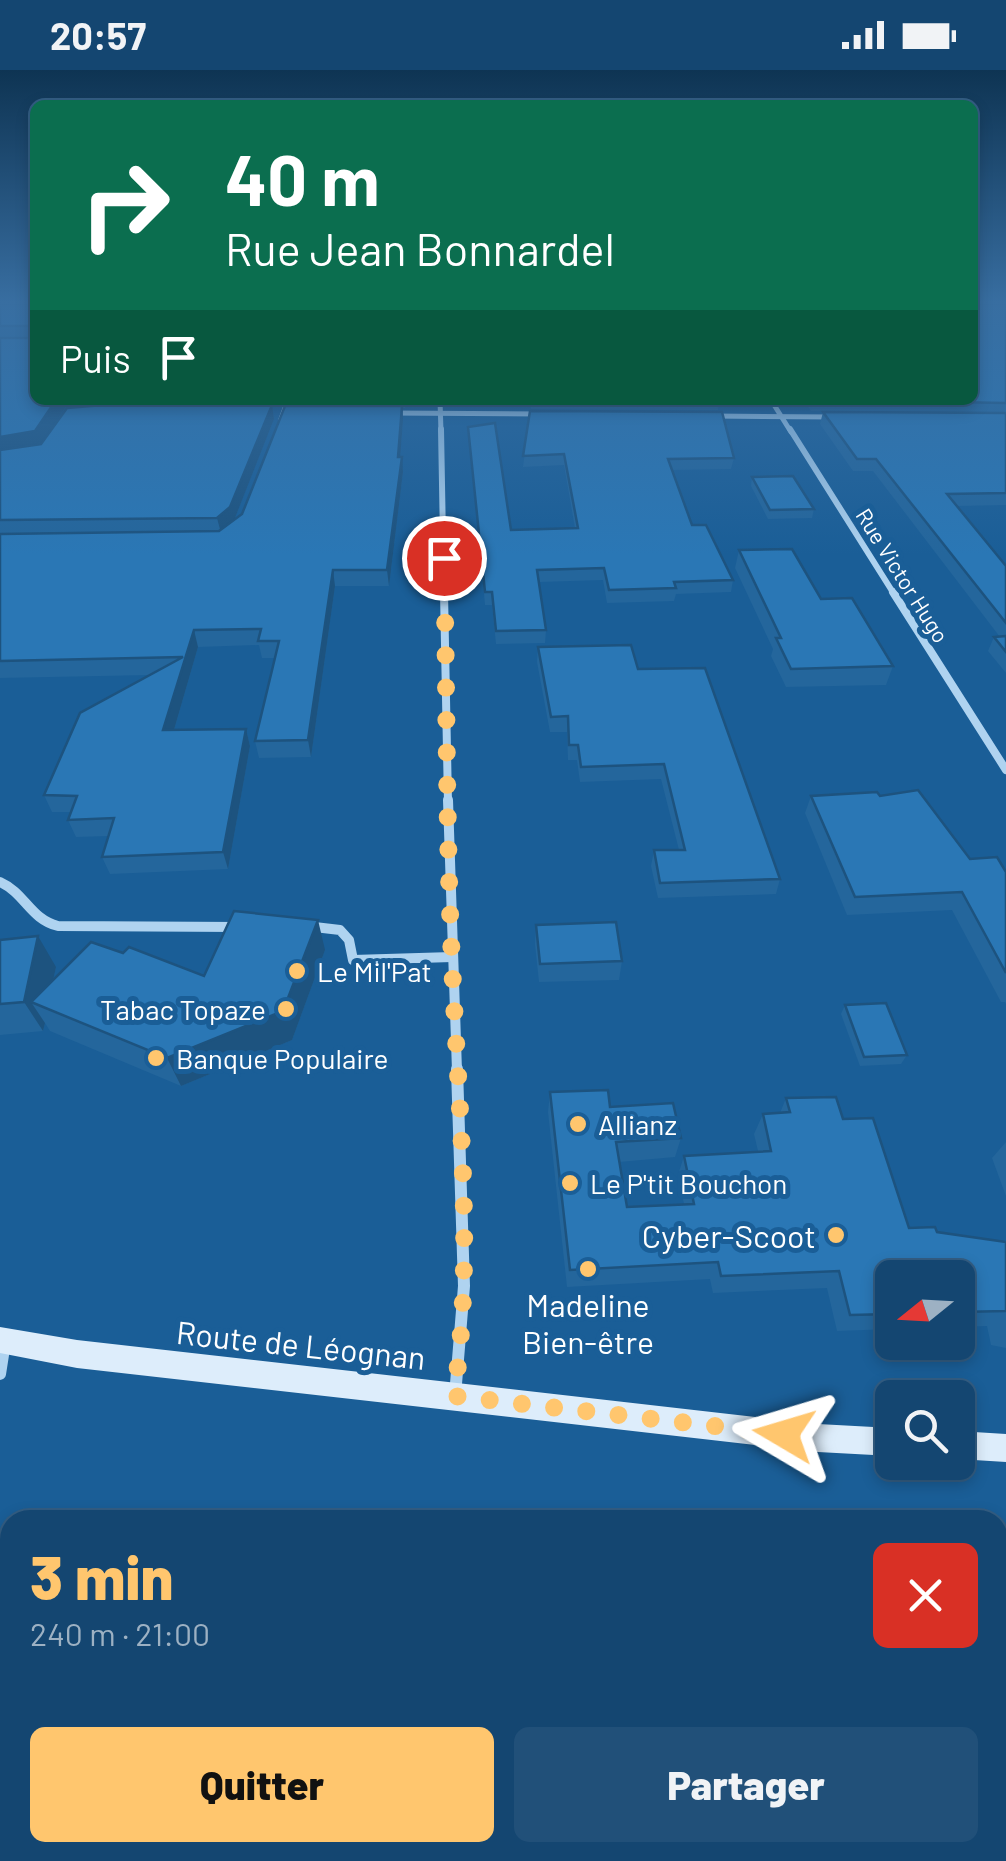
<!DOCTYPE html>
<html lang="fr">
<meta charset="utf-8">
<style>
body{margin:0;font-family:Barlow,sans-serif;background:#215079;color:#f1f3f6;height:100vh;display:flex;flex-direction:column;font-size:38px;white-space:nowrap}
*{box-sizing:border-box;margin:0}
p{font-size:32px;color:#9db1c3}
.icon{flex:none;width:55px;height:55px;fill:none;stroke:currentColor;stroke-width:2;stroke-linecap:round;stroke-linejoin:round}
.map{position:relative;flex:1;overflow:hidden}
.panel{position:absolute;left:0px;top:1440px;width:1008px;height:352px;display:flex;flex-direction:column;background:#144671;border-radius:30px 30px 0 0;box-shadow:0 5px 15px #0003,0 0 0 2px #335e84}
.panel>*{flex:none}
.banner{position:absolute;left:30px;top:30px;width:948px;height:305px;border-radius:15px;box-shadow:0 5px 15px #0003,0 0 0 2px #335e84;background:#0b6e4f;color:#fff;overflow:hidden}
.needle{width:65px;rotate:252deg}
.buttons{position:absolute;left:875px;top:1190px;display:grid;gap:20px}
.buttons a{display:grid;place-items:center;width:100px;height:100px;border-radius:15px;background:#144671;box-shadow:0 5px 15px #0003,0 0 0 2px #335e84;font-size:50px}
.pin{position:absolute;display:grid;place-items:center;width:85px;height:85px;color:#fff;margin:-42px;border:5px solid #fff;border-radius:50%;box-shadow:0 2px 10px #0007}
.me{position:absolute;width:110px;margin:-55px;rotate:277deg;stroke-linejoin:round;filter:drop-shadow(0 0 8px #0008)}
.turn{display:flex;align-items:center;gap:35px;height:210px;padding:0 30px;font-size:45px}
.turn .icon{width:130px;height:130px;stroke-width:2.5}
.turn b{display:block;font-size:70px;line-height:85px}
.then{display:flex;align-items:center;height:95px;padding:0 30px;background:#0003;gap:20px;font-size:38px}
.round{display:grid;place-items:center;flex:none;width:105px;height:105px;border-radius:15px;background:#215079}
.headline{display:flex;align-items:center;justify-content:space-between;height:170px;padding:0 30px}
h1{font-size:60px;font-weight:800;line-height:75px;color:#ffc66e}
.primary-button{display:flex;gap:20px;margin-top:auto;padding:20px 30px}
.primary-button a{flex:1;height:115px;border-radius:15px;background:#ffc66e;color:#111;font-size:40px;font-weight:800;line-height:115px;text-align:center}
.primary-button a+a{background:#215079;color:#f1f3f6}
.status{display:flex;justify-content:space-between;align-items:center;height:70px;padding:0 50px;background:#144671;direction:ltr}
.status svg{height:28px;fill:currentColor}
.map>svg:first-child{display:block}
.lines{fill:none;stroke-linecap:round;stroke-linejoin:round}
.minor-far4{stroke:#afd3f0;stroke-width:5}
.minor-far3{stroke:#afd3f0;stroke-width:6}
.minor-far2{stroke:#afd3f0;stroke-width:8}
.minor-far1{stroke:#afd3f0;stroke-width:10}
.minor{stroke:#afd3f0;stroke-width:12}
.secondary{fill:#ddedfb;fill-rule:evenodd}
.wall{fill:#24669c}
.shaded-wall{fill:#1d537f}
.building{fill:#2a77b5;stroke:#1d537f;stroke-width:2.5}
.route{stroke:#ffc66e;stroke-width:18;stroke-dasharray:0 32.4}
.poi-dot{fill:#ffc66e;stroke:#1a5e97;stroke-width:4}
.labels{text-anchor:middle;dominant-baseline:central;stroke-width:10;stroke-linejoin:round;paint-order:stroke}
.far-street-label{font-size:22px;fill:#fff;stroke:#1a5e97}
.poi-label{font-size:28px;fill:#fff;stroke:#1a5e97;text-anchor:start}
.near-poi-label{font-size:32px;fill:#fff;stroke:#1a5e97;text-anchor:end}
.near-street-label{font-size:32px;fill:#fff;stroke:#1a5e97}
</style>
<div class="status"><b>20:57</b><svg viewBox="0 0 49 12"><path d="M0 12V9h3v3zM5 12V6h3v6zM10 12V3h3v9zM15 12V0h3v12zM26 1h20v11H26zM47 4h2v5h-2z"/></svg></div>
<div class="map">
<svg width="1006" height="1791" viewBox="0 0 1006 1791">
<rect width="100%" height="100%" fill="#1a5e97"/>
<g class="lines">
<!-- minor-far4 -->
<g class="minor-far4">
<polyline points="440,330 441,362"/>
<polyline points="771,330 791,362"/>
<polyline points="392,343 540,344"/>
<polyline points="712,346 835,347"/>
<polyline points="68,349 75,330"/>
<polyline points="281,349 288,330"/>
</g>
<!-- minor-far3 -->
<g class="minor-far3">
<polyline points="441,359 444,524"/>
<polyline points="790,359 894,524"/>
</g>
<!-- minor-far2 -->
<g class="minor-far2">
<polyline points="444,522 448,733"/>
<polyline points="893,522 1006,700"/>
</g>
<!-- minor-far1 -->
<g class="minor-far1">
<polyline points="448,730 457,1001"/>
<path d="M 0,812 C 25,823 30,849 58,856 L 239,857"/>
<polyline points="306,856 340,860 349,870 353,890 452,887"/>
</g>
<!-- minor -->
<g class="minor">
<polyline points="0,1304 5,1272"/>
<polyline points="455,1326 464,1216 457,999"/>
</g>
<!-- secondary -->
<g class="secondary">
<polygon points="0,1257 77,1270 818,1354 892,1358 892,1386 818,1382 77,1298 0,1283"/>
<polygon points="958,1361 1006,1364 1006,1392 958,1389"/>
</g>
</g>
<!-- wall -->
<g class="wall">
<polygon points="0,235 35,235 35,330 43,371 77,337 75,330 284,330 279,337 272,337 274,349 234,450 242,444 292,336 291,330 406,330 405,338 402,338 403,350 400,387 403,402 389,516 335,516 311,687 259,688 255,671 275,588 262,588 259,575 198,577 174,660 246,659 250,676 228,799 110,804 102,787 109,766 76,767 68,750 70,742 52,742 44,725 151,605 0,608"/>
<polygon points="1006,235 1006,435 957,436 1006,496 1006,603 988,581 994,567 1000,567 873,401 853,401 820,354 823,342 864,342 811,341 804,330 972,330"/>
<polygon points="531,330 719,332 718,340 531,339"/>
<polygon points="530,341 734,388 731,399 672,400 692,455 733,510 731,522 676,524 674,531 607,533 603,510 539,512 546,560 545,573 496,574 492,535 485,535 468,357 511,460 575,458 564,395 523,397"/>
<polygon points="752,407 814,439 812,448 768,449 751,416"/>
<polygon points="739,480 821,529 893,596 886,615 786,617 771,586 773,579 735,498"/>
<polygon points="538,577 638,599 780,809 776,824 658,828 651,796 654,780 679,780 661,709 580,712 577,690 568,690 567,662 550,662 537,592"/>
<polygon points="811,726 880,726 970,789 1006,802 1006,934 1005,932 1001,932 952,840 847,845 805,743"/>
<polygon points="536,855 622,891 619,910 539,912 535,874"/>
<polygon points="0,870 56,897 53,910 123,883 204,906 325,880 292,970 181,1016 50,961 45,953 43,961 0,965"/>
<polygon points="845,935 907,985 901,994 860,996 841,944"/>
<polygon points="550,1022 610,1037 681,1068 675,1087 619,1092 627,1137 684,1134 678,1105 684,1086 758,1081 754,1064 763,1044 780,1043 786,1028 843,1049 909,1158 1006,1172 1006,1278 991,1275 987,1256 958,1257 958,1208 892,1208 892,1259 837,1261 827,1218 713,1223 710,1209 567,1217 548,1042"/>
<polygon points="1006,1072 1006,1126 992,1088"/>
<polygon points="784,1782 969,1782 972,1791 787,1791"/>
</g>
<!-- shaded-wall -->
<g class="shaded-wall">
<polygon points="56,330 70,330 40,376 0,382 0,367"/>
<polygon points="272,335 274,349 233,453 221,463 217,448"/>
<polygon points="402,336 403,350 399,402 398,387"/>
<polygon points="402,387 403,402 389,516 387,500"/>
<polygon points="333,500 335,516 311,687 308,670"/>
<polygon points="194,560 198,577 169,677 163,660"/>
<polygon points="246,659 250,676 228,799 223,782"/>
<polygon points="318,850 325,880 292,970 181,1016 167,988"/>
<polygon points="38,866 56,897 47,938 31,932 45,953 43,961 24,932"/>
<polygon points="152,1782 165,1782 163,1791 150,1791"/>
</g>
<!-- building -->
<g class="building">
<polygon points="0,235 35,235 35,259 31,256 0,256"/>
<polygon points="972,235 1006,235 1006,333 838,330 972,330"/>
<polygon points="35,262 35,330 56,330 35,361 0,367 0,268 31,268"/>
<polygon points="531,330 719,330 719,332"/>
<polygon points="116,334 272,335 230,437 217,448 0,450 0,380 41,374 67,338"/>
<polygon points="285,336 402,336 398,387 402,387 387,500 333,500 308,670 255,671 279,571 258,571 261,559 194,560 163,660 246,659 223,782 102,787 114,748 68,750 77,726 44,725 80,643 183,587 0,591 0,464 219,461 242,444"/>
<polygon points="530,341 722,342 734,388 668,389 692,455 706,455 733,510 674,512 676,518 609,520 604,498 537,500 546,560 496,561 492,522 485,522 468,357 495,353 511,460 578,458 564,384 523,386"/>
<polygon points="823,342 1006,343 1006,423 947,424 1006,496 1006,553 876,389 857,389"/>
<polygon points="793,406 814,439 770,440 752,407"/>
<polygon points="792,479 821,529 852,528 893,596 791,599 776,568 781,568 739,480"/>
<polygon points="1006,566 1006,582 994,567"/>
<polygon points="631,575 638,599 705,598 780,809 660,813 654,780 685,780 664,694 581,697 578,675 569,675 568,646 551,647 538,577"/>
<polygon points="918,720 970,789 997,787 1006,802 1006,903 962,822 855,827 811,726 877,722 880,726"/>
<polygon points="234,841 318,850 283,941 167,988 31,932 91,872 123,883 129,877 204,906"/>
<polygon points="616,852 622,891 540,894 536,855"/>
<polygon points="38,866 24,932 0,934 0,870"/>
<polygon points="886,933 907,985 864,987 845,935"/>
<polygon points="608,1020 610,1037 673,1033 681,1068 616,1072 627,1137 694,1134 684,1086 771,1081 763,1044 790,1042 786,1028 836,1027 843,1049 873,1048 909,1158 935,1157 937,1162 1006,1172 1006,1241 958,1242 958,1208 892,1208 892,1244 850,1245 839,1201 721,1206 718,1192 570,1200 550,1022"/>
<polygon points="71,1782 152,1782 150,1791 69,1791"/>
<polygon points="798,1782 969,1782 972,1791 801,1791"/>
</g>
<!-- sky -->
<linearGradient id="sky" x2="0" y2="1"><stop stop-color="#0e3453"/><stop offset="0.48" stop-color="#386ea1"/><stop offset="1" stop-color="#386ea1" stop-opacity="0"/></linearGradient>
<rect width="1006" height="485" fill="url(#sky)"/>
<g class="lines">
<!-- route -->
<path class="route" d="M 444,488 C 447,623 446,758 452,892 C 458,1036 475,1183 454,1326 L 784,1364"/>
</g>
<!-- markers -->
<g class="poi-dot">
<circle cx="297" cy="901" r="10"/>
<circle cx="286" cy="939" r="10"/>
<circle cx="156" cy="988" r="10"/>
<circle cx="578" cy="1054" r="10"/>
<circle cx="570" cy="1113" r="10"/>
<circle cx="836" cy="1165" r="10"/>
<circle cx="588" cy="1199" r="10"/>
</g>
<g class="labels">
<!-- far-street labels -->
<g class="far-street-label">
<text transform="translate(903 505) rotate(58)">Rue Victor Hugo</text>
</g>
<!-- poi labels -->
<g class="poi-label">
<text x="317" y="901">Le Mil'Pat</text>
<text x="266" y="939" text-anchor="end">Tabac Topaze</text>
<text x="176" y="988">Banque Populaire</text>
<text x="598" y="1054">Allianz</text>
<text x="590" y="1113">Le P'tit Bouchon</text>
</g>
<!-- near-poi labels -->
<g class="near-poi-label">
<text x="816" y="1165">Cyber-Scoot</text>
<text x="588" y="1234" text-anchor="middle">Madeline<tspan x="588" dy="37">Bien-être</tspan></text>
</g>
<!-- near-street labels -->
<g class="near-street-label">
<text transform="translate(301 1274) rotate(6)">Route de Léognan</text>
</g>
</g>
</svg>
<div class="buttons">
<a><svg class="needle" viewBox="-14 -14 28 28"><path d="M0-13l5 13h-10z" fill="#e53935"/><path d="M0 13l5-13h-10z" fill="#9db1c3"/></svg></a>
<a><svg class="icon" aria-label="search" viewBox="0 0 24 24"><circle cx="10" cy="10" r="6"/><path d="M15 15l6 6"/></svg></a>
</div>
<div class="pin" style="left:444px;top:488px;background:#d93025"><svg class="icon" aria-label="arrive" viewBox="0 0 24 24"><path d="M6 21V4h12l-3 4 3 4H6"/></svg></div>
<svg class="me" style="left:784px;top:1364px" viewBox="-20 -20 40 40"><path d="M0-17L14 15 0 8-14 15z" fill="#ffc66e" stroke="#fff" stroke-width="4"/></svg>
<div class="banner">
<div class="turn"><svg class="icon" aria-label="right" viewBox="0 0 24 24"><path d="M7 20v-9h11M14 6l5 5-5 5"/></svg><div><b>40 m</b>Rue Jean Bonnardel</div></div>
<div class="then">Puis<svg class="icon" aria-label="arrive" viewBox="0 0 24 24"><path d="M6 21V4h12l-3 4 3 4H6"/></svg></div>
</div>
<section class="panel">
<div class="headline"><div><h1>3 min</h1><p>240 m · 21:00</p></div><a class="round" style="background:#d93025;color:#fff"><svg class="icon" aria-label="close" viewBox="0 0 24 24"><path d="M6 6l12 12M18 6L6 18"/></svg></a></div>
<div class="primary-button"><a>Quitter</a><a>Partager</a></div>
</section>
</div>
